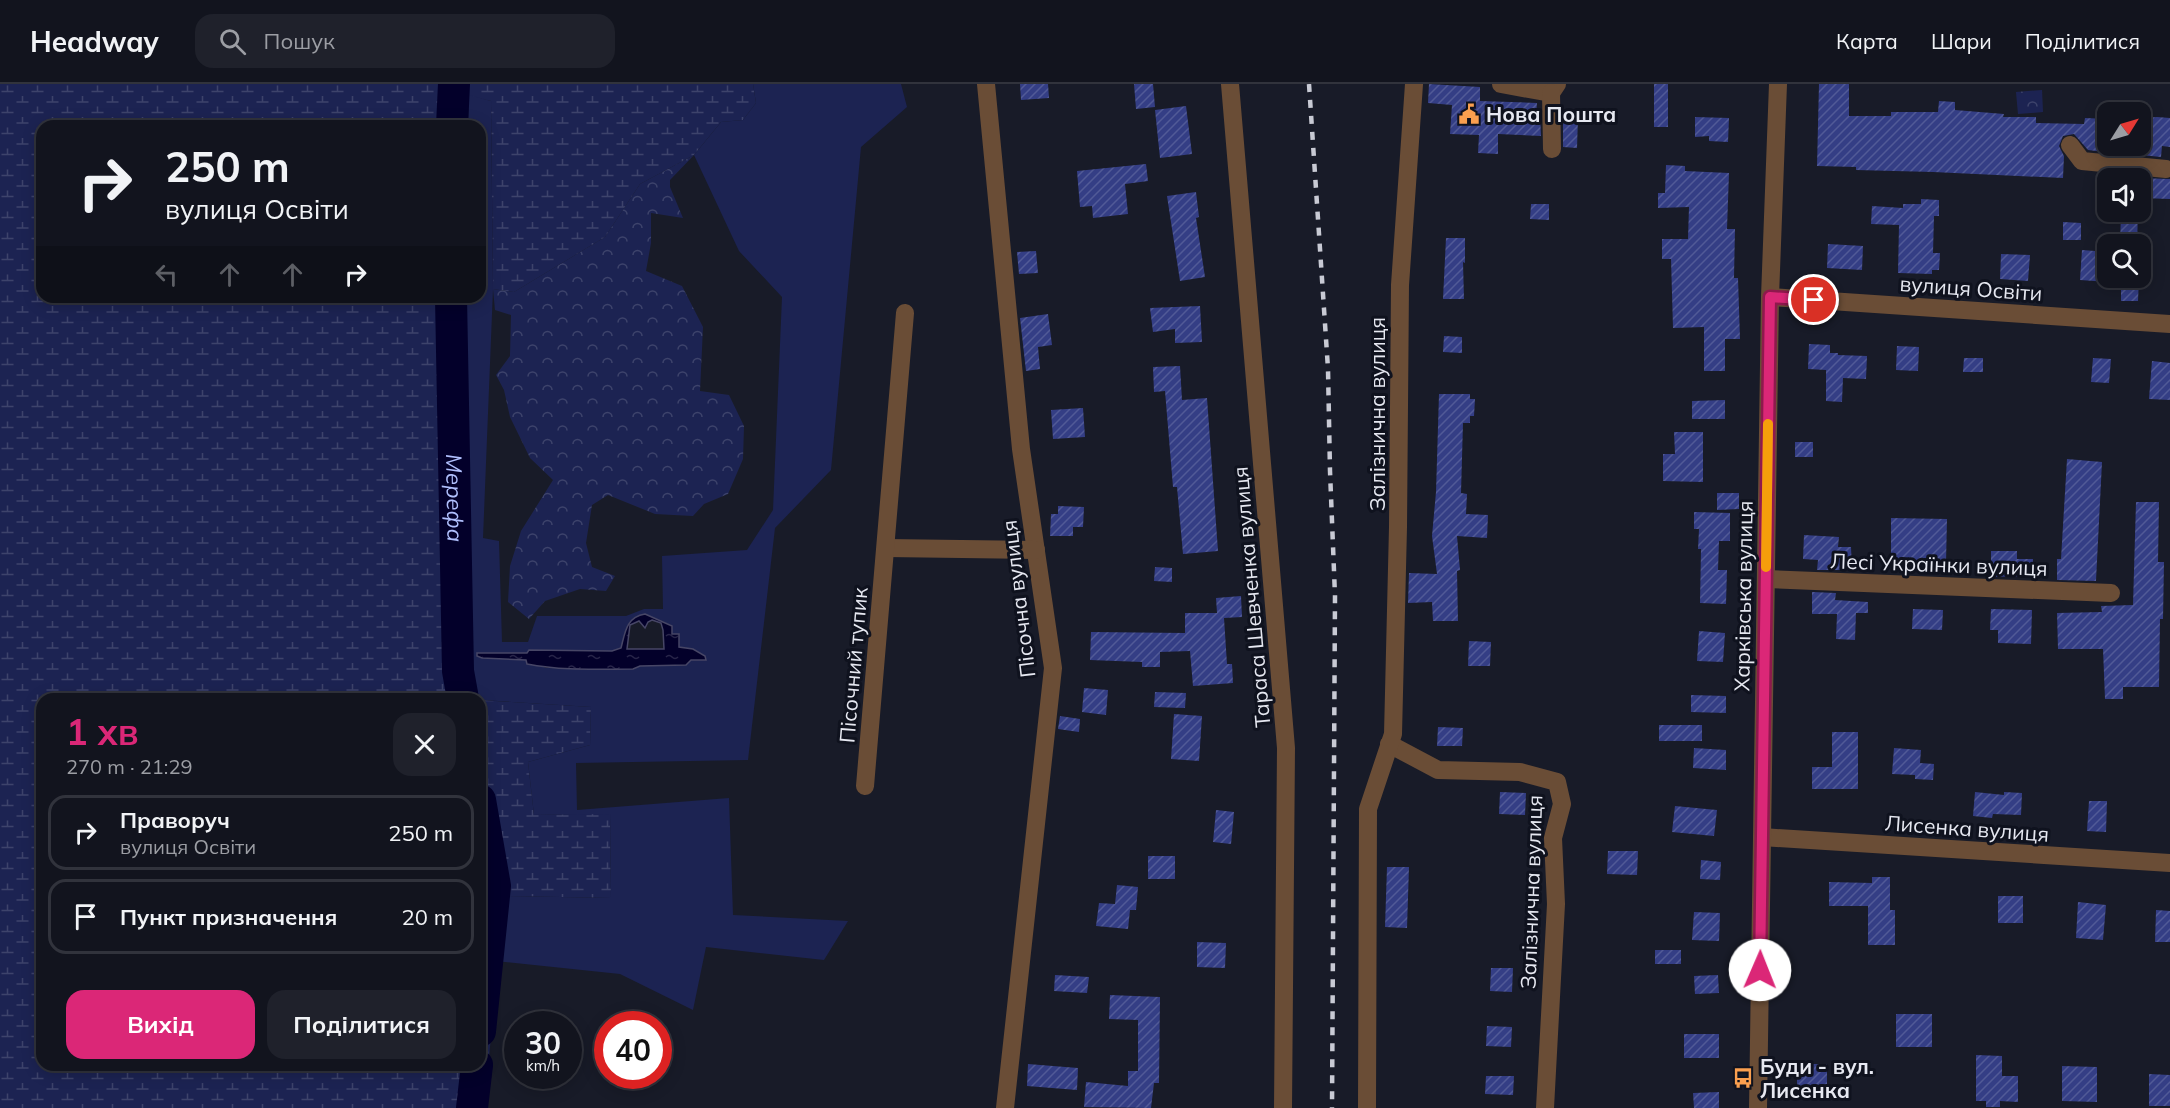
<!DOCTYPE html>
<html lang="uk">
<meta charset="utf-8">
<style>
body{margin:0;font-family:Mulish,sans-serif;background:#1f212b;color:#f1f3f6;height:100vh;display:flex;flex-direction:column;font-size:22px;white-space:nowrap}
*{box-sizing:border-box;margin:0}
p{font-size:20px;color:#9c9ea4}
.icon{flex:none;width:33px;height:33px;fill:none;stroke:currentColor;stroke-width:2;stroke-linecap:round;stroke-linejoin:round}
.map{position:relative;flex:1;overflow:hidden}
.side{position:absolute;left:36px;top:609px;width:450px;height:378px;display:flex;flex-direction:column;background:#12141e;border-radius:18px;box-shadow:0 3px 15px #0003,0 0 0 2px #31333c}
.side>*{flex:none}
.guide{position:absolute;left:36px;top:36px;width:450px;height:183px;border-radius:18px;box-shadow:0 3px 15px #0003,0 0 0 2px #31333c;background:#12141e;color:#f1f3f6;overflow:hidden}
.needle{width:39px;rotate:53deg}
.buttons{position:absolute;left:2097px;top:18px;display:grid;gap:12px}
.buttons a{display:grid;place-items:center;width:54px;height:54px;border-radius:12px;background:#12141e;box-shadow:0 3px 15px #0003,0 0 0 2px #31333c;font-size:30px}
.speed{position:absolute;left:504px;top:927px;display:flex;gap:12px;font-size:30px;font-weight:700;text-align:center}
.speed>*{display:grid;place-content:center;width:78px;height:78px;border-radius:50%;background:#12141e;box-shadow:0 3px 15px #0003,0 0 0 2px #31333c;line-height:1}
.speed small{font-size:15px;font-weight:400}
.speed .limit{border:9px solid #d22;background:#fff;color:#111}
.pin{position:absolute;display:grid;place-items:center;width:51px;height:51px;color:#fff;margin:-26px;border:3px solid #fff;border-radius:50%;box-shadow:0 2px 6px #0007}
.me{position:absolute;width:66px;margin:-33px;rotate:1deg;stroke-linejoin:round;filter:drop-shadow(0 0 4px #0008)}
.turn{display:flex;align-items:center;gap:21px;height:126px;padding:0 30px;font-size:27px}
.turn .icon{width:78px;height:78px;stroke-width:2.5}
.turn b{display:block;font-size:42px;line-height:51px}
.lanes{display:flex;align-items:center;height:57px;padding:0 30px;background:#0003;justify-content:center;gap:30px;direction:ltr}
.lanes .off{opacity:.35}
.round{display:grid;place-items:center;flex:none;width:63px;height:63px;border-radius:18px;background:#1f212b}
.head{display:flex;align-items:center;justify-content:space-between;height:102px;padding:0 30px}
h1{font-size:36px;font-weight:700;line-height:45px;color:#db2777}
.cta{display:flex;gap:12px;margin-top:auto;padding:12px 30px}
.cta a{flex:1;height:69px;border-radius:18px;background:#db2777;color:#fff;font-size:24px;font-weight:700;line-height:69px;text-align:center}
.cta a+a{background:#1f212b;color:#f1f3f6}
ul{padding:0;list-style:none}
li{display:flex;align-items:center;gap:18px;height:75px;margin:0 12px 9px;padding:0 18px;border:3px solid #31333c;border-radius:18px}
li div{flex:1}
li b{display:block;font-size:22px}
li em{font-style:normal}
header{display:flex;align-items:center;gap:36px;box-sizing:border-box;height:84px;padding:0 30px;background:#12141e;border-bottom:2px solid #31333c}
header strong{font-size:28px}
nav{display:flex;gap:33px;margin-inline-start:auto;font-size:21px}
.search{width:420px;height:54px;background:#1f212b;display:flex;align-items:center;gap:15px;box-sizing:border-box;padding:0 21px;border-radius:18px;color:#9c9ea4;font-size:22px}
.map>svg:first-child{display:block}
.forest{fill:url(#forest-crowns)}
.wetland{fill:url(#wetland-marsh)}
.garden{fill:#1c2352;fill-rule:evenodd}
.water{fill:url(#water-ripples);stroke:#474666;stroke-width:1.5;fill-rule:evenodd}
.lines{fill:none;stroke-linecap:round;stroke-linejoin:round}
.river{stroke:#03002a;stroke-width:32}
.building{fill:url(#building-hatch)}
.minor{stroke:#6a4d36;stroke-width:18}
.rail{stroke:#c8cad4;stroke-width:4.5;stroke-dasharray:8 8;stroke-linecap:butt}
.route-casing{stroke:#8e194d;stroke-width:15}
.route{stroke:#db2777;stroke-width:10}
.slow{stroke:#f59e0b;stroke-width:10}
.labels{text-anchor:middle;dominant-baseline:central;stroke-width:6;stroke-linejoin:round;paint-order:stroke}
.poi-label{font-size:21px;font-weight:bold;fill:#e6e8f1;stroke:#0f121e;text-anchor:start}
.street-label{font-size:21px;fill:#e6e8f1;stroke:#0f121e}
.water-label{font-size:22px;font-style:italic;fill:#b0bffd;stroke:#0f121e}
</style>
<header>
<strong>Headway</strong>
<div class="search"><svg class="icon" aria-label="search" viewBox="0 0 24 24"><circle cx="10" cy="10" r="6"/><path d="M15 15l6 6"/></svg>Пошук</div>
<nav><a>Карта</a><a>Шари</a><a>Поділитися</a></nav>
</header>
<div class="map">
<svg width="2170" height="1024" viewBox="0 0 2170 1024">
<defs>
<pattern id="forest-crowns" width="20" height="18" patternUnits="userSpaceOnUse" patternTransform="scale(1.5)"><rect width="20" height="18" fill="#1c2352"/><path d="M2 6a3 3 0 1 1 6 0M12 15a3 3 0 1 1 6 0" fill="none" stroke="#3d436b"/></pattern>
<pattern id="wetland-marsh" width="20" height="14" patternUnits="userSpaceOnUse" patternTransform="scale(1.5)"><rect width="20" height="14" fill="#1c2352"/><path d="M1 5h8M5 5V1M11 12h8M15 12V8" fill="none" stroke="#3d436b"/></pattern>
<pattern id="water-ripples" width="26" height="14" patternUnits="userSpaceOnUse" patternTransform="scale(1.5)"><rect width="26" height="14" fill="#03002a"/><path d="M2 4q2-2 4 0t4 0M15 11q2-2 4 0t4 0" fill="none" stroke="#282549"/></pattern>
<pattern id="building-hatch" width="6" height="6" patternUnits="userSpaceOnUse" patternTransform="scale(1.5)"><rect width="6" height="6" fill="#343e85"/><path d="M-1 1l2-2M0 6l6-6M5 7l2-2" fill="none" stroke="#515a97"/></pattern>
</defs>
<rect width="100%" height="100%" fill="#181b28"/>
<!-- forest -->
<g class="forest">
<polygon points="2042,6 2043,28 2018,30 2016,8"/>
<polygon points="694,71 670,96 670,103 683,134 651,129 651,159 646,187 682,202 703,243 700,307 729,311 744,342 743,375 728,410 704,420 693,432 655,430 608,411 592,421 586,459 592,483 615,492 606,507 580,505 545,517 529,535 508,518 510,482 521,447 553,396 530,374 510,333 504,306 496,291 510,272 511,231 495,226 493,205 514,208 605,153 640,100"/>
</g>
<!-- wetland -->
<path class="wetland" d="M 0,0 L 753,0 L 756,19 L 743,36 L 721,38 L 694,71 L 640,100 L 605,153 L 514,208 L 493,205 L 491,17 L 469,12 L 468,42 L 42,42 L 42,213 L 464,213 L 462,281 L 465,615 L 42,615 L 42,981 L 480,981 L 480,616 L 591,623 L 590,661 L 528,678 L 534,731 L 610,729 L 611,814 L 503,812 C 495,883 493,954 483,1024 L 0,1024 Z"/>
<!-- garden -->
<path class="garden" d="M 753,0 L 901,0 L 907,23 L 861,63 L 831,386 L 775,444 L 748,676 L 576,679 L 577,726 L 729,714 L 733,831 L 848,837 L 824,876 L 706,863 L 693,926 L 620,890 L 495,877 L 503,812 L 611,814 L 610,730 L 534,731 L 528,678 L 590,661 L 591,623 L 465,615 L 462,281 L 464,213 L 480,213 L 480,42 L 468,42 L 469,11 L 491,17 L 493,205 L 483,454 L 499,457 L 502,558 L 528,558 L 537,532 L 626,532 L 644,525 L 663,525 L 662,472 L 747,466 L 773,426 L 782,213 L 739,167 L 694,71 L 721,38 L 743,36 L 756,19 ZM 645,530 L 671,541 L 672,550 L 679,550 L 679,563 L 693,565 L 705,572 L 704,575 L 691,576 L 686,581 L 640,582 L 633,585 L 546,584 L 526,576 L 477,569 L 527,569 L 529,566 L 612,567 L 621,564 C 625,549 626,533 645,530 Z"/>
<!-- water -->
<path class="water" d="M 645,530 L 672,542 L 672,550 L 679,550 L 679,563 L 693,565 L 705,572 L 706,576 L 691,576 L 686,581 L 640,582 L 633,585 C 598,585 562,587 527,580 L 526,576 L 482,574 L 477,572 L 477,569 L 527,569 L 529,566 L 612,567 L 621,564 C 625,549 626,533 645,530 ZM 652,536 L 661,539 L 663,546 L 664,565 L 627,565 L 630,541 L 639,537 L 645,544 L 648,538 Z"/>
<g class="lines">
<!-- river -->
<g class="river">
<polyline points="452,42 454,0"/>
<path id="s1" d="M 451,213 L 458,587 L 463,615"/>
<polyline points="480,716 495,802 480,947"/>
<polyline points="472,1024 477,981"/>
</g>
</g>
<!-- building -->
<g class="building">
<polygon points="1020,0 1048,0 1049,14 1021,16"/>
<polygon points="1134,0 1153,0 1155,23 1136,25"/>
<polygon points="1429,0 1480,3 1480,17 1537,19 1536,31 1540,31 1541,52 1498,50 1498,70 1478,69 1479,51 1450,50 1452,21 1428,19"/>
<rect x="1654" y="0" width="14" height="43"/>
<polygon points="1819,0 1849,0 1849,32 1891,32 1891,28 1938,28 1939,17 1955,18 1955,26 2004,30 2003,33 2036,33 2036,39 2084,40 2085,34 2108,35 2108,54 2104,53 2104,68 2088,66 2074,50 2063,52 2059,62 2064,72 2063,94 1933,88 1856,86 1856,83 1817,82"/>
<polygon points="1186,22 1192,70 1160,74 1155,26"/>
<polygon points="1563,33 1578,34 1577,64 1563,63"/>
<polygon points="1695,33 1729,34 1728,58 1709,57 1709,52 1695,53"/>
<polygon points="2157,33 2170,34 2170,63 2162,62 2161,73 2141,71 2143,34"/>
<polygon points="1146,80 1148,97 1125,100 1128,130 1093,134 1092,122 1080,123 1077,87"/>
<polygon points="1666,81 1685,82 1685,87 1729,89 1727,145 1735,145 1734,194 1738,194 1740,255 1725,255 1725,287 1704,287 1704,243 1673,244 1671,175 1662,175 1662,155 1688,155 1689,123 1658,124 1658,109 1665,109"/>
<polygon points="2140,94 2170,95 2170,115 2140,114"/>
<polygon points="1196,108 1199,133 1196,134 1205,193 1180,197 1167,112"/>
<polygon points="1921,115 1939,116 1939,132 1934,132 1933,169 1940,169 1939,186 1932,186 1932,190 1898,189 1899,141 1871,140 1872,122 1903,124 1903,120 1921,120"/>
<polygon points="1531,120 1549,120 1549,136 1530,135"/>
<polygon points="2121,128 2138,128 2137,160 2120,160"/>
<polygon points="2063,138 2081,139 2081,156 2063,156"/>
<polygon points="1446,154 1465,154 1465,179 1463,178 1464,215 1443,215"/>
<polygon points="1828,160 1863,162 1862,186 1827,184"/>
<polygon points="2082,166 2108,168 2108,198 2080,196"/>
<polygon points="1036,167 1038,189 1019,190 1017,168"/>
<polygon points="2001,170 2030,171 2028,197 2000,195"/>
<polygon points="2121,194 2139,194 2138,217 2121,217"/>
<polygon points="1200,222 1202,258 1175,259 1175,245 1153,248 1150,224"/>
<polygon points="1048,230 1052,261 1038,263 1040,285 1026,287 1020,234"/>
<polygon points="1444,252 1462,253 1462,269 1443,268"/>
<polygon points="1809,260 1830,261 1830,269 1838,269 1838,271 1867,272 1866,295 1843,294 1842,318 1826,317 1826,286 1808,285"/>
<polygon points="1897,262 1919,263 1918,287 1896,286"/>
<polygon points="1964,274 1983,274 1983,288 1963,288"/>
<polygon points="2093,274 2111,275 2109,299 2091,298"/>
<polygon points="2152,277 2170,279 2170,316 2149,315"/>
<polygon points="1180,282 1182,316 1207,314 1218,467 1183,470 1177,403 1173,403 1165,307 1154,308 1153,283"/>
<polygon points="1439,310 1470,310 1470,315 1475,315 1474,332 1470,332 1470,339 1463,339 1461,409 1467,410 1466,430 1488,431 1487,454 1457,452 1460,486 1457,487 1458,537 1433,537 1432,518 1408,519 1409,489 1437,490 1432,452 1436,408"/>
<polygon points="1725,316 1725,335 1692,335 1692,317"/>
<polygon points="1083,324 1085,353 1053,355 1051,326"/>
<polygon points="1674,348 1703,348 1703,398 1663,397 1663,370 1675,370"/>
<rect x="1795" y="358" width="18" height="15"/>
<polygon points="2067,375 2102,378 2096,497 2057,496 2057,475 2061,475"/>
<polygon points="1717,409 1739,409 1739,425 1717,426"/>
<polygon points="2136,418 2159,418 2158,478 2164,478 2163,535 2160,535 2159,603 2123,603 2123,615 2105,615 2103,565 2058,565 2057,529 2102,528 2101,522 2133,521"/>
<polygon points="1058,422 1084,423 1083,443 1073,443 1073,452 1050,452 1051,430 1058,430"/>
<polygon points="1694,428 1730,429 1730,457 1719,457 1718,486 1727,486 1726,520 1700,519 1701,465 1698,465 1699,445 1694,445"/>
<polygon points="1891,434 1947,435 1946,479 1891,478"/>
<polygon points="1804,451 1839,453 1838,463 1851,463 1852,486 1817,486 1818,476 1803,475"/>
<polygon points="1991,467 2017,467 2017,475 2033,475 2032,492 1991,493"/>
<polygon points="1155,483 1172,484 1172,498 1154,497"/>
<polygon points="1812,508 1836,509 1835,516 1868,518 1868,529 1856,529 1855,556 1836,555 1837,530 1812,530"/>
<polygon points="1241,512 1242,533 1224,534 1227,580 1232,580 1233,599 1193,602 1190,567 1160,568 1160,583 1142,583 1142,578 1090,576 1091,548 1185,549 1185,529 1217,529 1216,514"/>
<polygon points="1913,525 1943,526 1942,546 1912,545"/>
<polygon points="1991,525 2032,526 2031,560 1998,559 1998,546 1990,546"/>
<polygon points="1699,547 1725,549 1723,578 1697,577"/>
<polygon points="1469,557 1491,558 1490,582 1468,582"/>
<polygon points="1084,604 1108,606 1106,631 1082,628"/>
<polygon points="1155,608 1186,609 1185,624 1154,623"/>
<polygon points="1691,611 1726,612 1726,629 1691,628"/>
<polygon points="1174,630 1202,632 1199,677 1171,675"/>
<polygon points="1060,632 1080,635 1079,648 1058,645"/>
<rect x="1659" y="641" width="43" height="16"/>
<polygon points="1438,643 1463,644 1462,662 1437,662"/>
<polygon points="1832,648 1858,648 1858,705 1812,705 1812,683 1832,683"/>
<polygon points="1694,664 1726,666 1726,686 1693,684"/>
<polygon points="1894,664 1921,666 1920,679 1934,680 1933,696 1915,695 1915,691 1892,690"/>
<polygon points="1500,708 1526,709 1525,731 1499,730"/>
<polygon points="1975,708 2004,711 2004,708 2022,709 2021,731 1993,730 1992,734 1973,732"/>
<polygon points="2089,717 2107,717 2106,748 2087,747"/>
<polygon points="1675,722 1717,726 1714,752 1672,748"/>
<polygon points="1216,726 1234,728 1231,760 1213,758"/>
<polygon points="1608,767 1638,767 1637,791 1607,790"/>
<rect x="1148" y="772" width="27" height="23"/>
<polygon points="1701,776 1721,778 1720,796 1700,795"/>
<polygon points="1387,783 1409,783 1407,844 1385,843"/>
<polygon points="1872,793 1890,793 1890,826 1895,826 1895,861 1868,861 1868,822 1829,822 1829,798 1872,799"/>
<polygon points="1117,801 1138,803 1136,826 1130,826 1128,845 1096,842 1099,819 1115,820"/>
<rect x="1998" y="812" width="25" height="27"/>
<polygon points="2078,818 2106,821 2103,856 2076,854"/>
<polygon points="2156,826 2170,827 2170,858 2155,858"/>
<polygon points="1694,828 1720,829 1719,857 1692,856"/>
<polygon points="1197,858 1226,859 1225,884 1197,883"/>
<rect x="1655" y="866" width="26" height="14"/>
<polygon points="1491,884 1513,884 1512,908 1490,907"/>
<polygon points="1055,891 1089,893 1087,909 1054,907"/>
<polygon points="1718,891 1719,909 1695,910 1694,892"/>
<polygon points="1110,911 1160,913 1159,999 1154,999 1151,1024 1084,1023 1086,998 1128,1002 1128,987 1138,987 1138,936 1109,935"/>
<rect x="1896" y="930" width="36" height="33"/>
<polygon points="1487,942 1512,943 1511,963 1486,962"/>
<rect x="1684" y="950" width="35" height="24"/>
<polygon points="1976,971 2002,972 2002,992 2018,992 2018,1018 2000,1017 2000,1023 1986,1023 1986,1017 1976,1017"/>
<polygon points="1028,980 1078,984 1077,1006 1027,1002"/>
<polygon points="1797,980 1827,980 1827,1013 1797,1012"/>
<polygon points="2062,982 2097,983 2097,1018 2062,1017"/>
<polygon points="2149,990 2170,991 2170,1022 2149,1022"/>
<polygon points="1486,992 1514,992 1513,1011 1485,1010"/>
<polygon points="1719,1008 1719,1024 1694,1024 1693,1009"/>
</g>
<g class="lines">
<!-- minor -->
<g class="minor">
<polyline points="986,0 1021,365 1053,584 1005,1024"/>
<polyline points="1230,0 1286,664 1283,1024"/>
<polyline points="1501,0 1551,9 1557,0"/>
<polyline points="1551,9 1552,65"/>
<polyline points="2070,61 2082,77 2166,85"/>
<polyline points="1770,213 2170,240"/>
<polyline points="886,464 1036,466"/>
<polyline points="1766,495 2111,509"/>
<polyline points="1389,660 1438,686 1520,688 1557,698 1562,720 1553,754 1556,820 1545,1024"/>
<polyline points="865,702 905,229"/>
<polyline points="1762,753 2170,779"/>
<polyline points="1367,1024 1368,725 1393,650 1398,443 1400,201 1414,0"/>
<polyline points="1758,1024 1770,213 1778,0"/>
</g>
<!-- rail -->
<polyline class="rail" points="1309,0 1328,285 1330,387 1335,512 1332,1024"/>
</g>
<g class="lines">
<!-- route casing -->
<g class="route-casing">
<polyline id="route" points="1760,886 1770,213 1814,216"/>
</g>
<!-- route -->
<use href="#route" class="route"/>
<!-- slow -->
<polyline class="slow" points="1766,483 1768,340"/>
</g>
<!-- icons -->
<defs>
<g id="civic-bare" transform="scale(1.62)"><path d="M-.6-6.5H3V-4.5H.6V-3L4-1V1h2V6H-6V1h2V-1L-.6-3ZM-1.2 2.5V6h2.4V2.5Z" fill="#fa9f4f" stroke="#0f121e" stroke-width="2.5" paint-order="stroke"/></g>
<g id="bus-bare" transform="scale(1.62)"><path d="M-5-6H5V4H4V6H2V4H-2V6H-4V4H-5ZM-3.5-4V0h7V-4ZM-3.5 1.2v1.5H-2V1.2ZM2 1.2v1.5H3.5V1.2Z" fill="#fa9f4f" stroke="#0f121e" stroke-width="2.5" paint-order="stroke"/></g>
</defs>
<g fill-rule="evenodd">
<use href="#civic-bare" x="1469" y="30"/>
<use href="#bus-bare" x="1743" y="994"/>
</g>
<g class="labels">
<!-- poi labels -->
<g class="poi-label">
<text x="1486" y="30">Нова Пошта</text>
<text x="1760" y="982">Буди - вул.<tspan x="1760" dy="24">Лисенка</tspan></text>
</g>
<!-- street labels -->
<g class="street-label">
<text transform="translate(1971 204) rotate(4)">вулиця Освіти</text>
<text transform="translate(1377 330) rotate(-90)">Залізнична вулиця</text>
<text transform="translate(1939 480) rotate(2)">Лесі Українки вулиця</text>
<text transform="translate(1743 512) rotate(-89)">Харківська вулиця</text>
<text transform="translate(1251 513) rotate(-95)">Тараса Шевченка вулиця</text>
<text transform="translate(1018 515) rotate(-97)">Пісочна вулиця</text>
<text transform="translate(853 581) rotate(-85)">Пісочний тупик</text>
<text transform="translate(1967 744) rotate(4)">Лисенка вулиця</text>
<text transform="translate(1531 808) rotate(-88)">Залізнична вулиця</text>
</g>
<!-- water labels -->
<g class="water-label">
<text stroke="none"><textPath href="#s1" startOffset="201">Мерефа</textPath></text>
</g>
</g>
</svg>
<div class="buttons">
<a><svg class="needle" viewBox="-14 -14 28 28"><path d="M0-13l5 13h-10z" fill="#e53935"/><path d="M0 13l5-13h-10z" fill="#9c9ea4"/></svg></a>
<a><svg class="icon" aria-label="sound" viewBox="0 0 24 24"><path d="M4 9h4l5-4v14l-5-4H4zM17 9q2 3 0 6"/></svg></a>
<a><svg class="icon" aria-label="search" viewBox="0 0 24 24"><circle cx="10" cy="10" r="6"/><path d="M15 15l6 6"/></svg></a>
</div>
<div class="speed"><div>30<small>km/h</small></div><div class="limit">40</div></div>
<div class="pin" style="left:1814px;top:216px;background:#d93025"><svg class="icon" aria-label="arrive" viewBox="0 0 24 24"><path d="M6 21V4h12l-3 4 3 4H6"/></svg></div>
<svg class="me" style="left:1760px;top:886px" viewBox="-20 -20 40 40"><circle r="19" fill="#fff"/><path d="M0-13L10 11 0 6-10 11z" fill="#db2777"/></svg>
<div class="guide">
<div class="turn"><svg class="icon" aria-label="right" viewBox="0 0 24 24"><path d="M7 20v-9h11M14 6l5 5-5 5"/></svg><div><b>250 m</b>вулиця Освіти</div></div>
<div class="lanes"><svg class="icon off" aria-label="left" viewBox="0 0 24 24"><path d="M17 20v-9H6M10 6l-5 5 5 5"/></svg><svg class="icon off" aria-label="ahead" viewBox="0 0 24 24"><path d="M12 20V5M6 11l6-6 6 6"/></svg><svg class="icon off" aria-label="ahead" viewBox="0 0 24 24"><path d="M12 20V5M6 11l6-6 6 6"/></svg><svg class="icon" aria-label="right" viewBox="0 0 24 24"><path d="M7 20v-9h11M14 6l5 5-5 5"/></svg></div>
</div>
<section class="side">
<div class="head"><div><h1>1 хв</h1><p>270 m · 21:29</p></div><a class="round"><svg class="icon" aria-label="close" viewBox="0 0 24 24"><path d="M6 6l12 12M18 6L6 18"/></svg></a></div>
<ul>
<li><svg class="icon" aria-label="right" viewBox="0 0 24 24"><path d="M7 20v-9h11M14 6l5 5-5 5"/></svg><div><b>Праворуч</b><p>вулиця Освіти</p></div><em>250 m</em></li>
<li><svg class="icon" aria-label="arrive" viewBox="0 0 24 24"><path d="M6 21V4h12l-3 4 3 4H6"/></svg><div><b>Пункт призначення</b></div><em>20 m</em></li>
</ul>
<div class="cta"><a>Вихід</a><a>Поділитися</a></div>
</section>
</div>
